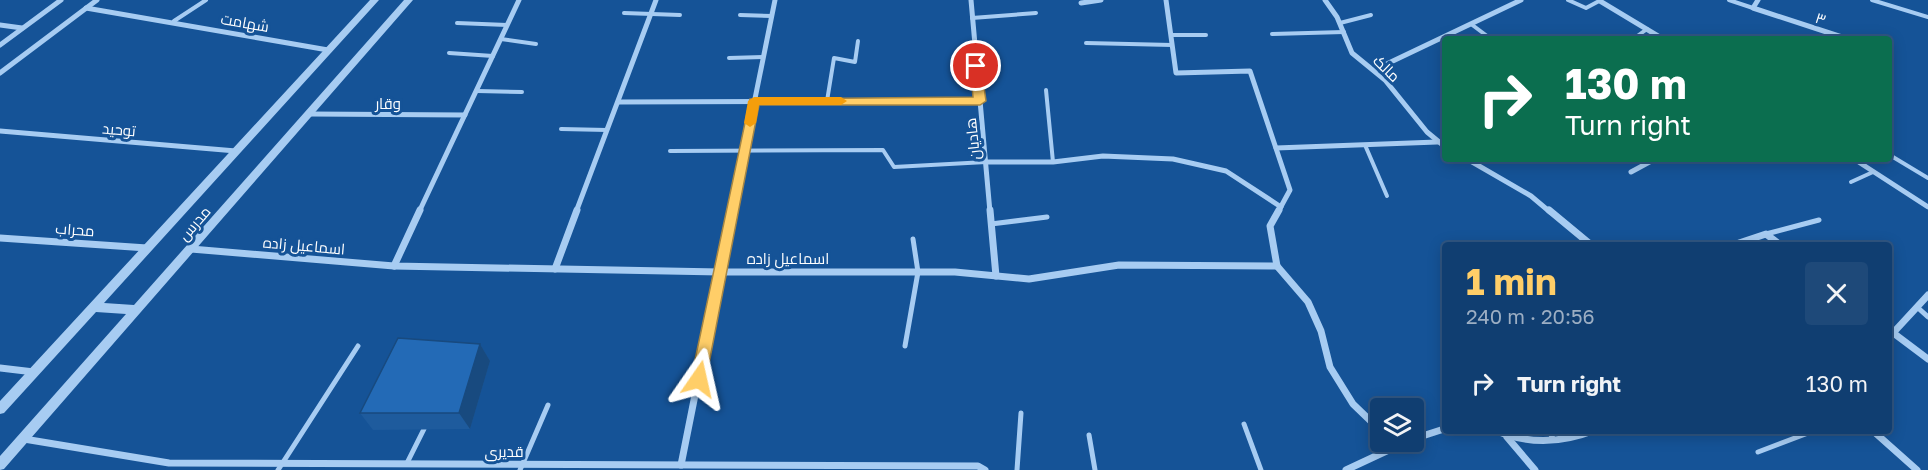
<!DOCTYPE html>
<meta charset="utf-8">
<style>
body{margin:0;font-family:"Golos Text",Cairo,sans-serif;background:#1e4979;color:#f1f3f6;height:100vh;display:flex;flex-direction:column;font-size:22px;white-space:nowrap}
*{box-sizing:border-box;margin:0}
p{font-size:20px;color:#9caec3}
.icon{flex:none;width:33px;height:33px;fill:none;stroke:currentColor;stroke-width:2;stroke-linecap:round;stroke-linejoin:round}
.map{position:relative;flex:1;overflow:hidden}
.drawer{position:absolute;left:1442px;top:242px;width:450px;height:192px;display:flex;flex-direction:column;background:#103e71;border-radius:6px;box-shadow:0 3px 15px #0003,0 0 0 2px #305784}
.drawer>*{flex:none}
.guide{position:absolute;left:1442px;top:36px;width:450px;height:126px;border-radius:6px;box-shadow:0 3px 15px #0003,0 0 0 2px #305784;background:#0b6e4f;color:#fff;overflow:hidden}
.fabs{position:absolute;left:1370px;top:398px;display:grid;gap:12px}
.fabs a{display:grid;place-items:center;width:54px;height:54px;border-radius:6px;background:#103e71;box-shadow:0 3px 15px #0003,0 0 0 2px #305784;font-size:30px}
.pin{position:absolute;display:grid;place-items:center;width:51px;height:51px;color:#fff;margin:-26px;border:3px solid #fff;border-radius:50%;box-shadow:0 2px 6px #0007}
.me{position:absolute;width:66px;margin:-33px;rotate:11deg;stroke-linejoin:round;filter:drop-shadow(0 0 4px #0008)}
.turn{display:flex;align-items:center;gap:21px;height:126px;padding:0 24px;font-size:27px}
.turn .icon{width:78px;height:78px;stroke-width:2.5}
.turn b{display:block;font-size:42px;line-height:51px}
.round{display:grid;place-items:center;flex:none;width:63px;height:63px;border-radius:6px;background:#1e4979}
.headline{display:flex;align-items:center;justify-content:space-between;height:102px;padding:0 24px}
h1{font-size:36px;font-weight:700;line-height:45px;color:#ffce68}
ul{padding:0;list-style:none}
li{display:flex;align-items:center;gap:18px;height:78px;padding:0 24px}
li div{flex:1}
li b{display:block;font-size:22px}
li em{font-style:normal}
.map>svg:first-child{display:block}
.lines{fill:none;stroke-linecap:round;stroke-linejoin:round}
.service-far1{stroke:#a7ccf2;stroke-width:4}
.service{stroke:#a7ccf2;stroke-width:5}
.minor-far1{stroke:#a7ccf2;stroke-width:5}
.minor{stroke:#a7ccf2;stroke-width:7}
.tertiary{fill:#a7ccf2;fill-rule:evenodd}
.wall{fill:#1e5b9d}
.shaded-wall{fill:#184a7f}
.building{fill:#236ab6;stroke:#184a7f;stroke-width:1.5}
.route{fill:#ffce68;stroke:#a68644;stroke-width:1.5}
.slow{fill:#f59e0b}
.labels{text-anchor:middle;dominant-baseline:central;stroke-width:6;stroke-linejoin:round;paint-order:stroke}
.street-label{font-size:15px;fill:#fff;stroke:#155397}
</style>
<div class="map">
<svg width="1928" height="470" viewBox="0 0 1928 470">
<rect width="100%" height="100%" fill="#155397"/>
<g class="lines">
<!-- service-far1 -->
<g class="service-far1">
<polyline points="1568,0 1586,8 1601,0"/>
<polyline points="1729,0 1753,8"/>
<polyline points="1872,0 1928,17"/>
<polyline points="624,13 680,15"/>
<polyline points="740,15 772,16"/>
<polyline points="972,18 1036,13"/>
<polyline points="174,21 206,0"/>
<polyline points="457,23 507,25"/>
<polyline points="1340,23 1371,15"/>
<polyline points="1471,24 1491,39"/>
<polyline points="1272,34 1344,32"/>
<polyline points="1171,35 1206,35"/>
<polyline points="1636,37 1647,29"/>
<polyline points="501,39 536,44"/>
<polyline points="1086,43 1172,45"/>
<polyline points="449,53 493,56"/>
<polyline points="729,58 763,57"/>
<polyline points="1046,90 1053,162"/>
<polyline points="477,91 522,92"/>
<polyline points="827,101 834,58 855,62 858,41"/>
<polyline points="561,129 607,130"/>
<polyline points="1365,145 1387,196"/>
<polyline points="670,151 883,150 894,167 986,162"/>
<polyline points="1888,154 1928,178"/>
<polyline points="1851,182 1873,172"/>
</g>
<!-- service -->
<g class="service">
<polyline points="991,224 1047,217"/>
<polyline points="1766,234 1819,220"/>
<polyline points="1917,307 1928,317"/>
<polyline points="905,346 918,272 913,239"/>
<polyline points="1244,424 1261,470"/>
<polyline points="1548,430 1554,440"/>
<polyline points="1089,435 1095,470"/>
<polyline points="1758,452 1816,430"/>
<polyline points="407,463 424,429"/>
<polyline points="278,470 358,346"/>
<polyline points="520,470 548,405"/>
<polyline points="1017,470 1021,413"/>
</g>
<!-- minor-far1 -->
<g class="minor-far1">
<polyline points="971,0 990,212"/>
<polyline points="1166,0 1176,73 1250,71 1290,190 1278,212"/>
<polyline points="1325,0 1337,17 1352,53 1385,80 1427,132 1444,146"/>
<polyline points="1758,0 1753,8 1848,39"/>
<polyline points="1600,1 1663,39"/>
<polyline points="1081,3 1101,0"/>
<polyline points="86,8 328,50"/>
<polyline points="0,25 22,28"/>
<polyline points="0,45 61,0"/>
<polyline points="1374,70 1521,0"/>
<polyline points="0,73 97,0"/>
<polyline points="618,102 980,101"/>
<polyline points="310,114 465,115"/>
<polyline points="0,131 236,151"/>
<polyline points="1276,148 1437,142"/>
<polyline points="1467,159 1531,196 1550,212"/>
<polyline points="1854,159 1928,207"/>
<polyline points="986,162 1053,162 1103,156 1173,159 1226,171 1281,207"/>
<polyline points="1631,172 1655,159"/>
<polyline points="419,212 519,0"/>
<polyline points="576,212 656,0"/>
<polyline points="732,212 775,0"/>
</g>
<!-- minor -->
<g class="minor">
<polyline points="990,210 996,276"/>
<polyline points="1279,210 1270,226 1277,266 1308,302 1321,331 1330,367 1353,404 1380,430"/>
<polyline points="1549,210 1590,244"/>
<polyline points="0,238 147,248"/>
<polyline points="1739,243 1766,234 1779,244"/>
<polyline points="191,249 394,266 720,272 955,272 1029,279 1119,265 1277,266"/>
<polyline points="394,266 420,210"/>
<polyline points="555,269 577,210"/>
<polyline points="1888,329 1928,359"/>
<polyline points="1893,333 1928,295"/>
<polyline points="0,368 34,372"/>
<path d="M 1495,430 C 1528,445 1562,443 1595,430"/>
<polyline points="1872,430 1917,470"/>
<polyline points="1507,437 1535,470"/>
<polyline points="24,439 169,463 978,466 985,470"/>
<polyline points="1413,439 1444,429"/>
<polyline points="681,465 732,210"/>
<polyline points="1346,470 1408,441"/>
</g>
<!-- tertiary -->
<polygon class="tertiary" points="370,0 379,0 104,303 134,305 404,0 413,0 4,469 0,470 0,456 126,314 96,312 4,413 0,414 0,401"/>
</g>
<!-- wall -->
<polygon class="wall" points="480,344 490,361 470,429 373,430 360,413"/>
<!-- shaded-wall -->
<polygon class="shaded-wall" points="480,344 490,361 470,429 459,413"/>
<!-- building -->
<polygon class="building" points="398,338 480,344 459,413 360,413"/>
<!-- route -->
<polygon class="route" points="976,62 981,66 986,101 980,105 759,105 706,379 704,384 699,386 693,384 691,379 750,99 973,97 970,66"/>
<!-- slow -->
<polygon class="slow" points="754,97 841,97 847,101 841,105 759,105 756,123 750,127 744,123 748,101"/>
<g class="labels">
<!-- street labels -->
<g class="street-label">
<text transform="translate(1821 18) rotate(18)">۳</text>
<text transform="translate(245 22) rotate(10)">شهامت</text>
<text transform="translate(1387 68) rotate(44)">مالک</text>
<text x="388" y="103">وقار</text>
<text transform="translate(119 129) rotate(5)">توحید</text>
<text transform="translate(972 139) rotate(-96)">هادیان</text>
<text transform="translate(194 223) rotate(-49)">مدرس</text>
<text transform="translate(75 229) rotate(4)">محراب</text>
<text transform="translate(304 245) rotate(5)">اسماعیل زاده</text>
<text x="788" y="258">اسماعیل زاده</text>
<text x="504" y="451">قدیری</text>
</g>
</g>
</svg>
<div class="fabs">
<a><svg class="icon" aria-label="layers" viewBox="0 0 24 24"><path d="M12 4l9 5-9 5-9-5zM3 14l9 5 9-5"/></svg></a>
</div>
<div class="pin" style="left:976px;top:66px;background:#d93025"><svg class="icon" aria-label="arrive" viewBox="0 0 24 24"><path d="M6 21V4h12l-3 4 3 4H6"/></svg></div>
<svg class="me" style="left:699px;top:379px" viewBox="-20 -20 40 40"><path d="M0-17L14 15 0 8-14 15z" fill="#ffce68" stroke="#fff" stroke-width="4"/></svg>
<div class="guide">
<div class="turn"><svg class="icon" aria-label="right" viewBox="0 0 24 24"><path d="M7 20v-9h11M14 6l5 5-5 5"/></svg><div><b>130 m</b>Turn right</div></div>
</div>
<section class="drawer">
<div class="headline"><div><h1>1 min</h1><p>240 m · 20:56</p></div><a class="round"><svg class="icon" aria-label="close" viewBox="0 0 24 24"><path d="M6 6l12 12M18 6L6 18"/></svg></a></div>
<ul>
<li><svg class="icon" aria-label="right" viewBox="0 0 24 24"><path d="M7 20v-9h11M14 6l5 5-5 5"/></svg><div><b>Turn right</b></div><em>130 m</em></li>
</ul>
</section>
</div>
